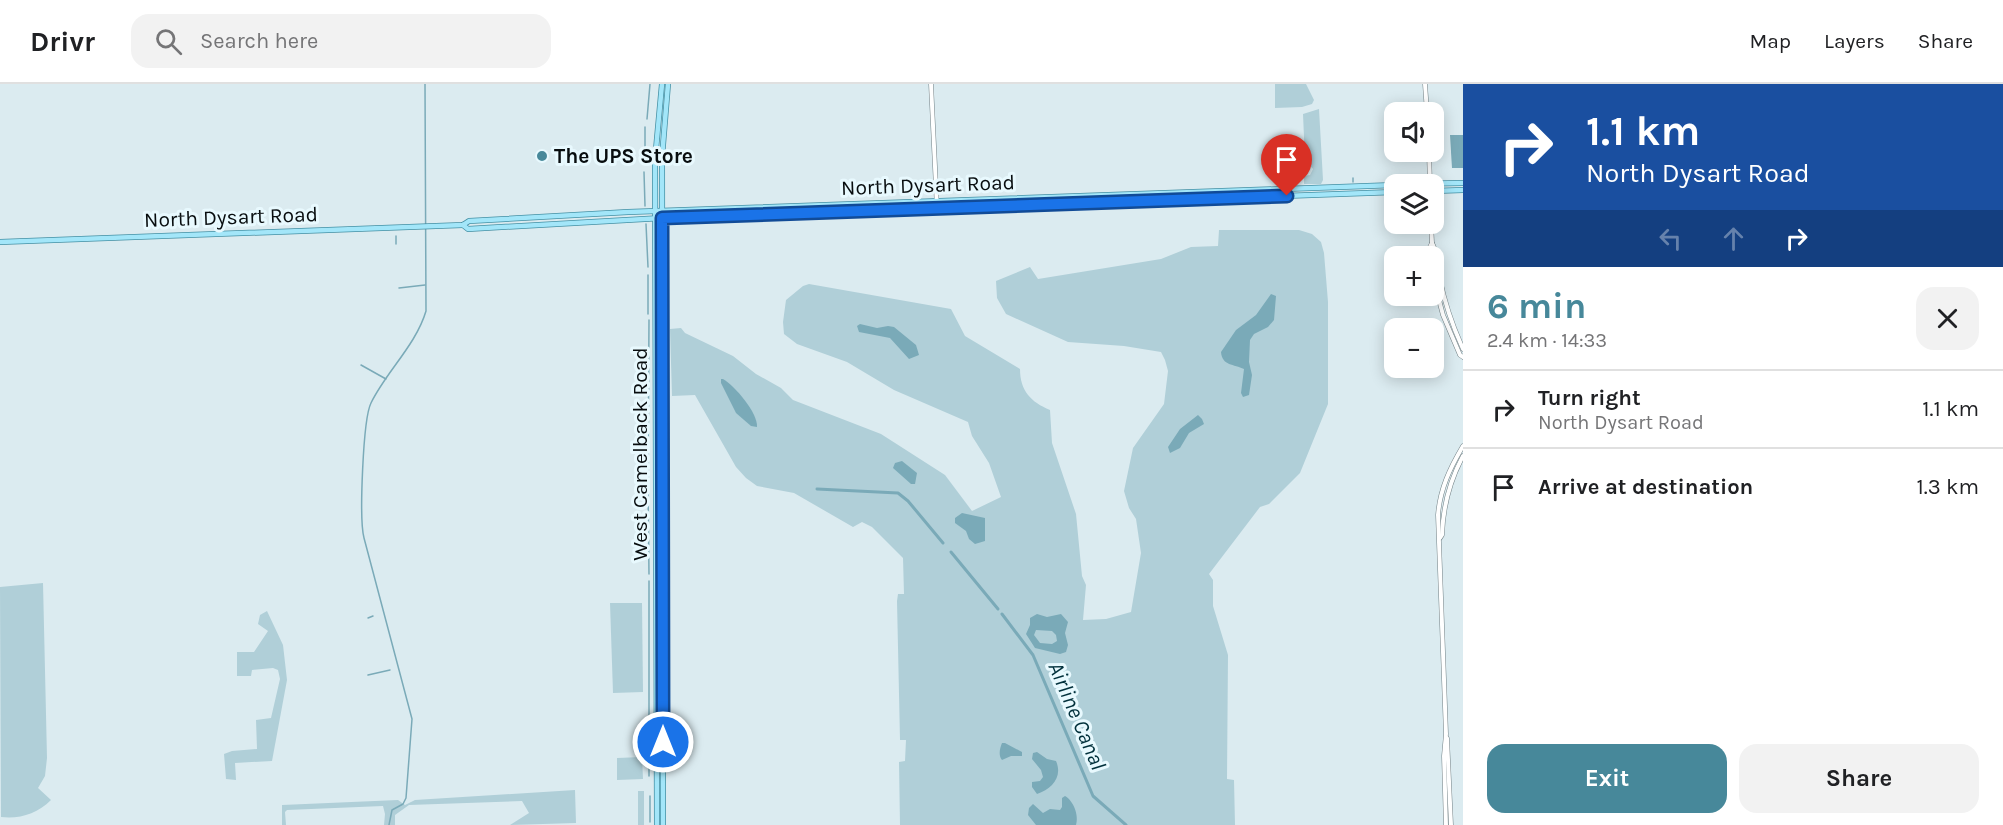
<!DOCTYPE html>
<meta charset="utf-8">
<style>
body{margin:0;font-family:Karla,sans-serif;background:#f2f2f2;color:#202124;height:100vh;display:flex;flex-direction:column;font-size:22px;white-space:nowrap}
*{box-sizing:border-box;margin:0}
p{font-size:20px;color:#757577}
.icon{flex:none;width:33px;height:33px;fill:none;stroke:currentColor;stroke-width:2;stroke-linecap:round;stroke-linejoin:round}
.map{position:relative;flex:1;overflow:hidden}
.sheet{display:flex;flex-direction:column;background:#fff;width:540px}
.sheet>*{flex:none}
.banner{background:#1a4fa0;color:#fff;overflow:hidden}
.controls{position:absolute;left:1384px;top:18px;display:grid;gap:12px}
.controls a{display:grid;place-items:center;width:60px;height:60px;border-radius:12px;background:#fff;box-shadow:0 3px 15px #0003;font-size:30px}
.pin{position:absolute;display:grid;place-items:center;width:51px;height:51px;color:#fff;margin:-62px -26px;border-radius:50% 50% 50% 0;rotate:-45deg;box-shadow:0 0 6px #0007}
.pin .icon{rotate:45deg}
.me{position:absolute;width:66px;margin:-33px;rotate:0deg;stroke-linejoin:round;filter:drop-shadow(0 0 4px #0008)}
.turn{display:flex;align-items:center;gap:21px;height:126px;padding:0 24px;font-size:27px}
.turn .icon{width:78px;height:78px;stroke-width:2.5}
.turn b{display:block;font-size:42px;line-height:51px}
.lanes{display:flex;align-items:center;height:57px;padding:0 24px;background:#0003;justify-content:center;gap:30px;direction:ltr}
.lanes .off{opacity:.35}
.round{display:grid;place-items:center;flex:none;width:63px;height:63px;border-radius:18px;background:#f2f2f2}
.overview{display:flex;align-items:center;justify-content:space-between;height:102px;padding:0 24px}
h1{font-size:36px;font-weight:700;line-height:45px;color:#47889a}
.button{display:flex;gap:12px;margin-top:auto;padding:12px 24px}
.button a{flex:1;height:69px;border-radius:18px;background:#47889a;color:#fff;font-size:24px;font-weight:700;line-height:69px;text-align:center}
.button a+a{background:#f2f2f2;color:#202124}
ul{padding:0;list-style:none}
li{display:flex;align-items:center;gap:18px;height:78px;padding:0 24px;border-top:2px solid #e0e0e0}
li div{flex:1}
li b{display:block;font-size:22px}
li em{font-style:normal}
header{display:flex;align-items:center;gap:36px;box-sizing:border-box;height:84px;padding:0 30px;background:#fff;border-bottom:2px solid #e0e0e0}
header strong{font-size:28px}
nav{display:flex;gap:33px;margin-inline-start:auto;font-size:21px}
.search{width:420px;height:54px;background:#f2f2f2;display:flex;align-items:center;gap:15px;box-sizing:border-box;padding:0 21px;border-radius:18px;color:#757577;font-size:22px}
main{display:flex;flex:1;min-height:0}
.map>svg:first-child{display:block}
.green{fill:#b0cfd8}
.water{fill:#7aaab8;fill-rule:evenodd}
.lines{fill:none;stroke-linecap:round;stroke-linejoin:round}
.stream{stroke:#7aaab8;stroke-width:1.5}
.canal{stroke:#7aaab8;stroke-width:3}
.tertiary-casing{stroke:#728085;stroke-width:5}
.secondary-casing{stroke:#728085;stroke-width:5}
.primary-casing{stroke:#4490a4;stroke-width:6}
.tertiary{stroke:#fff;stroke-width:4}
.secondary{stroke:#fff;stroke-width:4}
.primary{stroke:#a3e6f9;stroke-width:4.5}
.route-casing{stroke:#114b97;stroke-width:15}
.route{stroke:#1a73e8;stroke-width:10}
.poi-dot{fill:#47889a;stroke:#e8f9fe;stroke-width:2}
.labels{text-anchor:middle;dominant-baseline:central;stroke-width:6;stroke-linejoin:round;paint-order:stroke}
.poi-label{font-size:21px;font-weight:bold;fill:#080d0f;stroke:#e8f9fe;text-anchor:start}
.street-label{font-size:21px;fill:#080d0f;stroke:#e8f9fe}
.water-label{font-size:22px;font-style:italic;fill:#01303b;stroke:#e8f9fe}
</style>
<header>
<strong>Drivr</strong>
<div class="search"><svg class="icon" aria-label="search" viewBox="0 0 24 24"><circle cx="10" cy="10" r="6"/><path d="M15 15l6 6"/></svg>Search here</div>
<nav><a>Map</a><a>Layers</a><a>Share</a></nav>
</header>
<main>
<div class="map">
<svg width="1463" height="741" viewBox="0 0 1463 741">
<rect width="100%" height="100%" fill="#dbebf0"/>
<!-- green -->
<g class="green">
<polygon points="1275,0 1306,0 1314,16 1312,20 1302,23 1275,24"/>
<polygon points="1319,25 1323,96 1321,100 1304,100 1304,92 1310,91 1313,85 1305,76 1303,30"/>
<path d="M 1219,146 L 1299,146 L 1312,150 L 1321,158 L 1324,169 L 1328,218 L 1328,320 L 1300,389 L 1269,420 L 1260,423 L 1209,490 L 1213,496 L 1213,522 L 1228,571 L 1227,695 L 1234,696 L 1235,741 L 900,741 L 899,678 L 905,677 L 906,656 L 900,656 L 897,517 L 898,510 L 904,510 L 903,474 L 872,443 L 862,438 L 853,443 L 794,409 L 757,402 L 746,394 L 736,383 L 695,311 L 672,312 L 670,245 L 681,244 L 685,249 L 733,272 L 756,290 L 781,304 L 793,316 L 881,350 L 945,391 L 972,427 L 1001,413 L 989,379 L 972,352 L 968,338 L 894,306 L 847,278 L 797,260 L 784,250 L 783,238 L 786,216 L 803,202 L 809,200 L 951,225 L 965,252 L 1020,285 C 1020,307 1031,318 1050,326 L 1052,359 L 1076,430 L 1082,492 L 1086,501 L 1083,536 L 1106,535 L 1131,528 L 1141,469 L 1136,435 L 1129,424 L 1124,407 L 1133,364 L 1164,320 L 1168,287 L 1165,276 L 1161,268 L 1124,262 L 1068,258 L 1006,230 L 997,214 L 996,197 L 1030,183 L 1038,195 L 1161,175 L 1191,163 L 1218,162 Z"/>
<path d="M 43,499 L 47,674 L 45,692 L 38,704 L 51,716 C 37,730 20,735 1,733 L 0,503 Z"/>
<polygon points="610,519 642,519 643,608 613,609"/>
<polygon points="267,527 283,561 287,596 272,677 235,679 236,696 226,695 224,670 232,667 257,665 256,636 271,634 280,595 278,586 273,584 252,586 251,592 237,592 237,568 254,568 268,547 258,540 260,531"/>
<polygon points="642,673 643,695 617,696 617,674"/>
<polygon points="575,706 576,739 510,741 529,729 522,717 409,721 395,731 395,741 384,741 385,730 383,722 287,726 285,728 286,741 282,741 282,721 398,716 405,721 415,716"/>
<rect x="638" y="707" width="6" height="34"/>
</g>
<!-- water -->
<g class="water">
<polygon points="1450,51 1463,51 1463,84 1452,84"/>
<path d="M 1271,210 L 1276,212 L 1274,236 L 1268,243 L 1254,250 L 1250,256 L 1249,278 L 1252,291 L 1249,311 L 1243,313 L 1241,309 L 1244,285 C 1234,280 1222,282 1221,268 L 1236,246 L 1256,231 Z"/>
<polygon points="860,240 877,244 888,242 894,243 916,261 919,271 909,275 890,254 859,248 857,242"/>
<path d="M 723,295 C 735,302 758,329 757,343 L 751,342 L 736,329 L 721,299 L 721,295 Z"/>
<polygon points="1198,331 1202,335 1204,340 1189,349 1180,364 1170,369 1168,363 1180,345"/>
<polygon points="902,377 917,389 915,400 911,400 893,384 895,379"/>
<polygon points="962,429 985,434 985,457 975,460 969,455 966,447 955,439 955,434"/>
<path d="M 1061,530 L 1068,538 L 1065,549 L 1068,561 L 1066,568 L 1060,570 L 1035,564 L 1026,550 L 1030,541 L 1030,534 L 1037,530 L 1047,533 ZM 1036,546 L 1052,547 L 1056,551 L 1057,557 L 1052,560 L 1040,559 L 1034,551 Z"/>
<path d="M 1005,659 L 1022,668 L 1022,672 L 1011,672 L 1002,676 C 998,671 1000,664 1002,659 Z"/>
<path d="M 1037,668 L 1047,675 L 1056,677 C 1063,693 1052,705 1037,710 L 1032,703 L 1032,698 L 1040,697 L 1043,693 L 1041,686 L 1032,675 L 1033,669 Z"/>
<path d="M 1065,712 C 1074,717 1079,732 1076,741 L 1036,741 L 1028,731 L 1029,724 L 1033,720 L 1043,729 L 1050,725 L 1060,726 L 1062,723 L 1062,714 Z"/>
</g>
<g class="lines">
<!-- stream -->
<g class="stream">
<polyline points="647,35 650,0"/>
<polyline points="645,80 645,43"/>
<polyline points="644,88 645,122"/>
<polyline points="1353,94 1353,98"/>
<polyline points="646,140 648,183"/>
<polyline points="396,152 396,160"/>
<polyline points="648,191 648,230"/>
<polyline points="399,204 425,201"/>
<polyline points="361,281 386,295"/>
<polyline points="648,395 649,236"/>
<polyline points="648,403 649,490"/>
<polyline points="368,534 373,532"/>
<polyline points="368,591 390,586"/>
<polyline points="649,692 649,497"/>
<polyline points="650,712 650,738"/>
<path d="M 389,741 L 392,726 L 403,720 L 406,714 L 412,635 L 364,454 C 359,435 363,335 371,319 C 386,288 416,261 426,227 L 425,0"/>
</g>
<!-- canal -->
<g class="canal">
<polyline points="817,405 898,409 908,417 943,459"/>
<polyline points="951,468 998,525"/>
<polyline points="1002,530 1033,571 1093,712 1126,741"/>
</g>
<!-- tertiary casing -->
<g class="tertiary-casing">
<g id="tertiary">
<polyline points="931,0 937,124"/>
<path d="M 1440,454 L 1442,451 C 1443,422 1449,398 1463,372"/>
<polyline points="1447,654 1451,741"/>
<path d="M 1446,741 L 1444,672 L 1446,650 L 1438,431 C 1440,405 1450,384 1463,362"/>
</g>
</g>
<!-- secondary casing -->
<g class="secondary-casing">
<g id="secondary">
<polyline points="1425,0 1427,28"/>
<polyline points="1429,68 1430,100"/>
<path d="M 1432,159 C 1438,170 1437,184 1440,196 C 1445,220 1453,243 1463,265"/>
<polyline points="1430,172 1429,165 1432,159 1431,140"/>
<polyline points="1434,197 1443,231 1460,271 1463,273"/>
</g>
</g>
<!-- primary casing -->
<g class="primary-casing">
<g id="primary">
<polyline points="1407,100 1463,99"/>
<polyline points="1434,107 1463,106"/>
<polyline points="463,141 468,145 662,134 1395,108"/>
<polyline points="0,158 463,141 469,137 628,128 1395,101"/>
<polyline points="657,741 655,76 662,0"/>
<polyline points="663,741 662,73 668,0"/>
</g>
</g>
<!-- tertiary -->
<use href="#tertiary" class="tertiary"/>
<!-- secondary -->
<use href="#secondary" class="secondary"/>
<!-- primary -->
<use href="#primary" class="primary"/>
</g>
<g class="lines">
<!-- route casing -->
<g class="route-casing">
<polyline id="route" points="663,658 662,134 1287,112"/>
</g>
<!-- route -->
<use href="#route" class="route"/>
</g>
<!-- markers -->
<circle class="poi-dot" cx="542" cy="72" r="6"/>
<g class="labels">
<!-- poi labels -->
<g class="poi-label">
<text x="554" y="72">The UPS Store</text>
</g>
<!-- street labels -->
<g class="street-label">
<text transform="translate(928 101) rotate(-2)">North Dysart Road</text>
<text transform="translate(231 133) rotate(-2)">North Dysart Road</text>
<text transform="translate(640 370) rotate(-90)">West Camelback Road</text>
</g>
<!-- water labels -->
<g class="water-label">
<text transform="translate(1077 632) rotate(67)">Airline Canal</text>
</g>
</g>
</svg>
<div class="controls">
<a><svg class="icon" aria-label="sound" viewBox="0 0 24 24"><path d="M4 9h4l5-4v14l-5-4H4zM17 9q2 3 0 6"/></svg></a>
<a><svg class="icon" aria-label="layers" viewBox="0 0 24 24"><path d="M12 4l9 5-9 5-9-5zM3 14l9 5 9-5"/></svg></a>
<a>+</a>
<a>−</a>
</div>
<div class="pin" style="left:1287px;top:112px;background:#d93025"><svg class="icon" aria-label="arrive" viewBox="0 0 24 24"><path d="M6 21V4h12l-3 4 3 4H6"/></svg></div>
<svg class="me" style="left:663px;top:658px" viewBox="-20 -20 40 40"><circle r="17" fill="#1a73e8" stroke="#fff" stroke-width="3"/><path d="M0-11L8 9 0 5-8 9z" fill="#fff"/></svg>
</div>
<section class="sheet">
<div class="banner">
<div class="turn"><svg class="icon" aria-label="right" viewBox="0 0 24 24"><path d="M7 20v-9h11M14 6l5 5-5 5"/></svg><div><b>1.1 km</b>North Dysart Road</div></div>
<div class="lanes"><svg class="icon off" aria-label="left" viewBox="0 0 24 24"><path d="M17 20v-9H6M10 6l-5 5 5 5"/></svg><svg class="icon off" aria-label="ahead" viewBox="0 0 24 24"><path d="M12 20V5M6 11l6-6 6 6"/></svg><svg class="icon" aria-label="right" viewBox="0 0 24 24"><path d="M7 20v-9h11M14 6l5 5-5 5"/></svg></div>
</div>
<div class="overview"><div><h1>6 min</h1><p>2.4 km · 14:33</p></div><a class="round"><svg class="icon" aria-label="close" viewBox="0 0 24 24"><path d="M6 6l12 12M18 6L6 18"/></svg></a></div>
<ul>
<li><svg class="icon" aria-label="right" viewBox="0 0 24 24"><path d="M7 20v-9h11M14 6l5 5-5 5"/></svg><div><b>Turn right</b><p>North Dysart Road</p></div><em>1.1 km</em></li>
<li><svg class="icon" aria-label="arrive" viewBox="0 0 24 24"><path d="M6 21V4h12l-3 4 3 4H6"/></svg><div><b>Arrive at destination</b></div><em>1.3 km</em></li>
</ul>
<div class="button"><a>Exit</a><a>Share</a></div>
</section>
</main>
